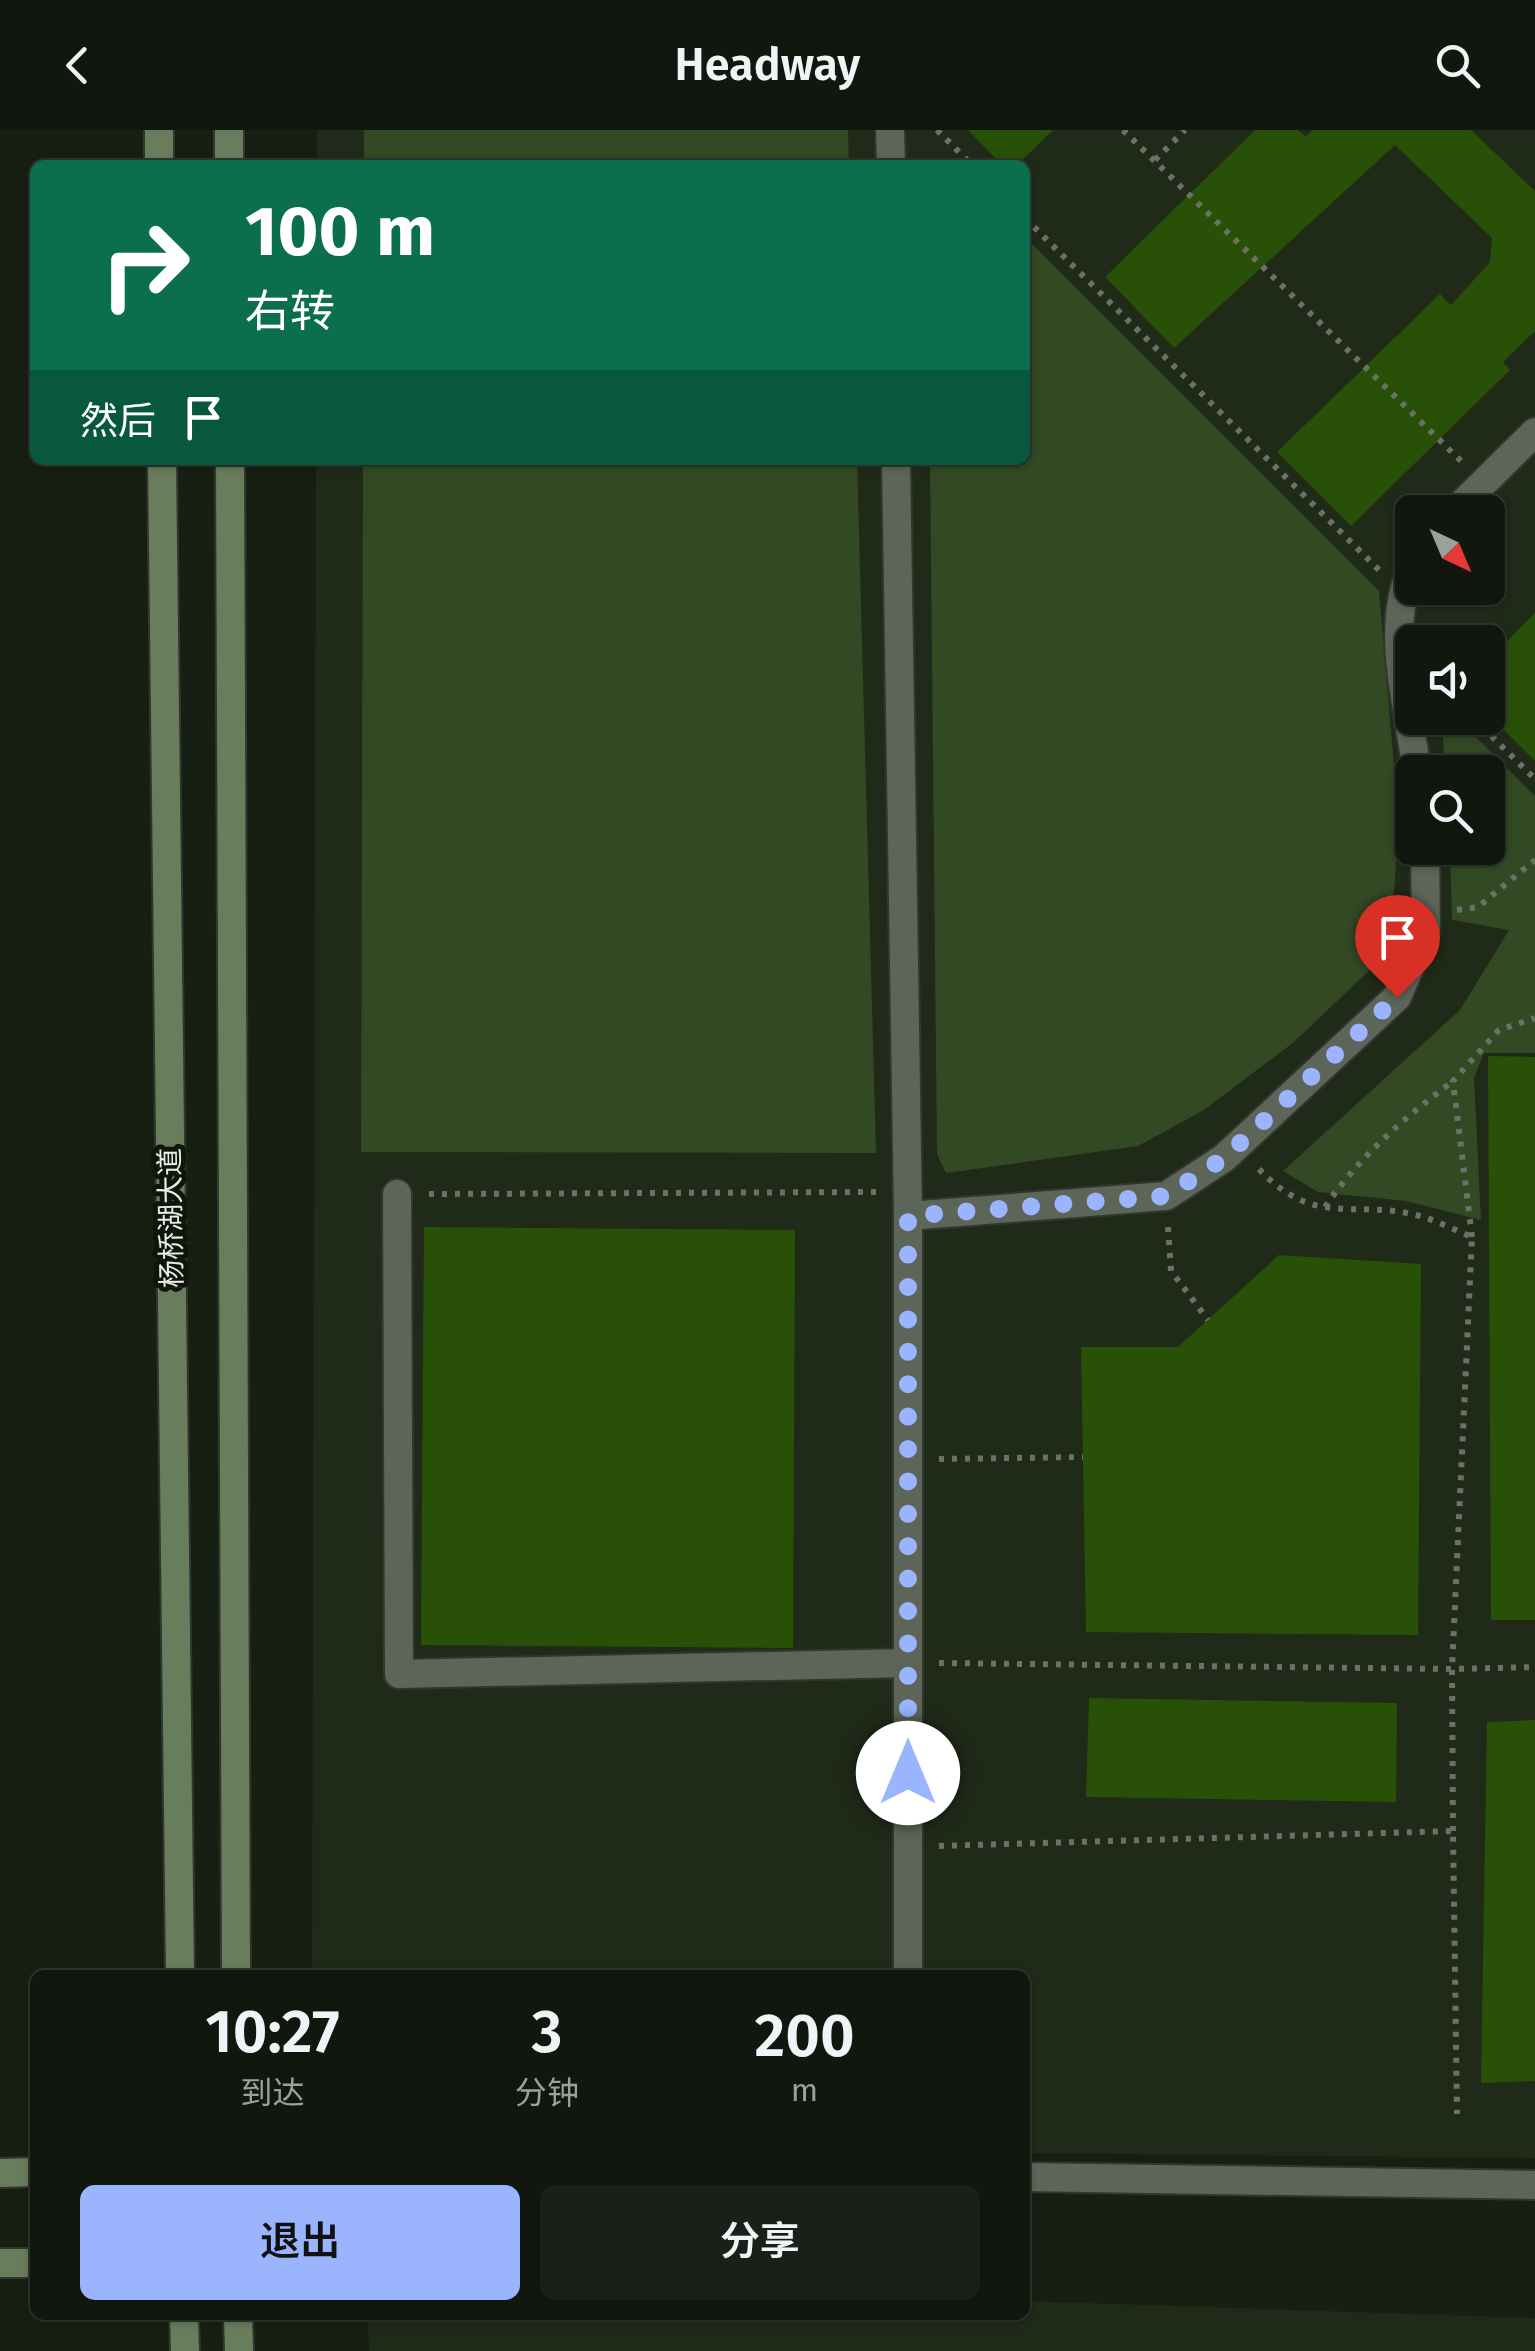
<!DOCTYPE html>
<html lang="zh">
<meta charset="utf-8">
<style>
body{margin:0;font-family:"Fira Sans","Noto Sans SC",sans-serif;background:#1a2017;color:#f1f3f6;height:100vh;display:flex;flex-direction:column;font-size:38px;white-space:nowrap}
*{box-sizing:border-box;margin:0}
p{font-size:32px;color:#9c9f9e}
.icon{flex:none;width:55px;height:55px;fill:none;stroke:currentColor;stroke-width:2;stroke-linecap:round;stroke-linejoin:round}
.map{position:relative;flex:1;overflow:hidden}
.details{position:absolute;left:30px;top:1840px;width:1000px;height:350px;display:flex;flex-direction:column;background:#11170e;border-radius:15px;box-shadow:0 2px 8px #0004,0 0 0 2px #30362e}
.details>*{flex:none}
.guide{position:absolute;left:30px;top:30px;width:1000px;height:305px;border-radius:15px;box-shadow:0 2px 8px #0004,0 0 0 2px #30362e;background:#0b6e4f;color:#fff;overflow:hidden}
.needle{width:65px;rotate:136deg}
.controls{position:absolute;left:1395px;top:365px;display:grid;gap:20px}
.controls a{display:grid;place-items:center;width:110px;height:110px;border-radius:15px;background:#11170e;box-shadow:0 2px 8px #0004,0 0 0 2px #30362e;font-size:50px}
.pin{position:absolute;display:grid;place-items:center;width:85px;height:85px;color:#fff;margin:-102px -42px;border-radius:50% 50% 50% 0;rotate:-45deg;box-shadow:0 0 10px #0007}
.pin .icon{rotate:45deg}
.me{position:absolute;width:110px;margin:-55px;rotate:0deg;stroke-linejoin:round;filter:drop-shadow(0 0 8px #0008)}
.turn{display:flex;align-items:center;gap:35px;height:210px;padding:0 50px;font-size:45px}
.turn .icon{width:130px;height:130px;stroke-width:2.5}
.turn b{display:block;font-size:70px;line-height:85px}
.then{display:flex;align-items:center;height:95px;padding:0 50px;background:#0003;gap:20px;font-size:38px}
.eta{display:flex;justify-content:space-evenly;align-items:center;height:170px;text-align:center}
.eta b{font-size:60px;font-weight:600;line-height:70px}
.primary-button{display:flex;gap:20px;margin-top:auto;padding:20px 50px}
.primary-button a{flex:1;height:115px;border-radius:15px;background:#9ab5fd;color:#111;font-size:40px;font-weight:600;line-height:115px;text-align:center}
.primary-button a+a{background:#1a2017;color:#f1f3f6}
header{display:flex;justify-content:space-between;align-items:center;height:130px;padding:0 50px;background:#11170e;font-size:45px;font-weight:600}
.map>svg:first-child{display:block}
.built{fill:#202a19;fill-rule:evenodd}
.green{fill:#324924}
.building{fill:#295007}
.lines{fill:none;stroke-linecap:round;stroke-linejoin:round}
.minor-casing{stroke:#31362f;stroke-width:32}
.tertiary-casing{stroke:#31362f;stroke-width:32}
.secondary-casing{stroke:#31362f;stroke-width:32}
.path{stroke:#6b7167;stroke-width:6;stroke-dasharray:5 8;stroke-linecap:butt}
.minor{stroke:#5c6558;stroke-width:28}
.tertiary{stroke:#5c6558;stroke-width:28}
.secondary{stroke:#677d5b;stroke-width:28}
.route{stroke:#9ab5fd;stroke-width:18;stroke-dasharray:0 32.4}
.labels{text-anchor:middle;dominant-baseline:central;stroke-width:10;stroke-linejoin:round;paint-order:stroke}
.street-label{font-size:28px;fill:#e7ece4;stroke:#0f150b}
</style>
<header><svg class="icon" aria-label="back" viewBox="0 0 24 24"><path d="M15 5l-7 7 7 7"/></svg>Headway<svg class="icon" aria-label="search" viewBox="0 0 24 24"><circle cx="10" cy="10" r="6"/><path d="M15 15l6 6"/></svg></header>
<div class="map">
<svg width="1535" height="2221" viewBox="0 0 1535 2221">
<rect width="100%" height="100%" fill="#171f13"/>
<!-- built -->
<g class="built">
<path d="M 317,0 L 1535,0 L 1535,2028 L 1025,2023 L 1025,1845 L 312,1845 L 316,330 L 1025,330 L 1025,35 L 317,35 ZM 1412,382 L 1488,382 L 1488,458 L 1412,458 ZM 1412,512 L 1488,512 L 1488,588 L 1412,588 ZM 1412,642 L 1488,642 L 1488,718 L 1412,718 Z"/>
<polygon points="1025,2171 1535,2188 1535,2221 369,2221 368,2192 376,2185 1025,2185"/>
</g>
<!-- green -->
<g class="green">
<polygon points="364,0 848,0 849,35 364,35"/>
<polygon points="1025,107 1379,461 1399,694 1390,812 1379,831 1294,912 1204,980 1138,1016 946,1043 937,1024 930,330 1025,330"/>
<polygon points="363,330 857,330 876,1023 361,1022"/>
<polygon points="1442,588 1457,588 1535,666 1535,923 1484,923 1474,948 1481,1090 1406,1071 1318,1062 1283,1041 1460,880 1509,800 1452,790 1450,718 1488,718 1488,642 1445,642"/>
</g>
<!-- building -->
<g class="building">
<polygon points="968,0 1053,0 1017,35 1002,35"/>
<polygon points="1255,0 1298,0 1306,7 1312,0 1471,0 1535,61 1535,201 1503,232 1510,240 1351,396 1277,322 1440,164 1451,175 1490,132 1492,108 1395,15 1174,218 1105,147"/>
<polygon points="1535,483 1535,631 1488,584 1488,530"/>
<polygon points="1488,926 1535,927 1535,1490 1491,1490"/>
<polygon points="424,1097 795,1100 793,1518 421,1515"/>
<polygon points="1279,1125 1421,1134 1418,1505 1086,1502 1081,1217 1178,1217"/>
<polygon points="1089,1568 1397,1573 1396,1672 1086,1667"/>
<polygon points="1535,1590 1535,1951 1481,1953 1487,1592"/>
</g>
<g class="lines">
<!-- minor casing -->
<g class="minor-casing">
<g id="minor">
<polyline points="890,0 891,35"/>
<polyline points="896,330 908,1086 1166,1066 1224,1028 1397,867 1426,800 1425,718"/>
<polyline points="1454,382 1535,302"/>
<path d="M 1412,438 C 1384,499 1409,579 1417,642"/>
<polyline points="397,1064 399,1544 908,1533"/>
<polyline points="908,1845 908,1086"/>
</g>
</g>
<!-- tertiary casing -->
<g class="tertiary-casing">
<polyline id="tertiary" points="1025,2047 1535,2055"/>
</g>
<!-- secondary casing -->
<g class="secondary-casing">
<g id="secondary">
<polyline points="159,0 159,35"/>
<polyline points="229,0 229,35"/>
<polyline points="162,330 180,1845"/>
<polyline points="230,330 236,1845"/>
<polyline points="0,2043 35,2042"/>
<polyline points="0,2133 35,2133"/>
<polyline points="184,2185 185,2221"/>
<polyline points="238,2185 239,2221"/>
</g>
</g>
<!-- path -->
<g class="path">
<polyline points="937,0 972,35"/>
<polyline points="1123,0 1461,331"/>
<polyline points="1155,30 1185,0"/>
<polyline points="1025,88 1379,440"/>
<polyline points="1473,588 1535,649"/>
<polyline points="1457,780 1478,777 1535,730"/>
<polyline points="429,1064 876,1062"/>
<path d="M 1325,1077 C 1358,1028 1405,987 1452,952"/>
<polyline points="1168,1097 1171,1141 1208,1190"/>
<polyline points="1472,1107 1453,951 1499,900 1535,888"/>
<polyline points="939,1329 1083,1327"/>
<path d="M 939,1533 L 1452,1539 L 1472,1107 C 1455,1100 1437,1091 1420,1086 C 1354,1068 1315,1100 1257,1037"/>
<polyline points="1453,1701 1452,1539 1535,1537"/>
<polyline points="939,1716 1453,1701 1457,1984"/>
</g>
<!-- minor -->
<use href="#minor" class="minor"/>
<!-- tertiary -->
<use href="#tertiary" class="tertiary"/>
<!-- secondary -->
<use href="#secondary" class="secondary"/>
</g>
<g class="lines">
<!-- route -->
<polyline class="route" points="908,1643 908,1086 1166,1066 1224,1028 1397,867"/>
</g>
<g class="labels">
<!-- street labels -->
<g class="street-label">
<text transform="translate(171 1088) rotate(-91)">杨桥湖大道</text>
</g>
</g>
</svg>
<div class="controls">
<a><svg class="needle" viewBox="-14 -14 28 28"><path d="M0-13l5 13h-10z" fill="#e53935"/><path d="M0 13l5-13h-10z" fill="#9c9f9e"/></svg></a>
<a><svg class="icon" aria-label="sound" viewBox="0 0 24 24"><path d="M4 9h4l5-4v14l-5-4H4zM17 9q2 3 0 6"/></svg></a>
<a><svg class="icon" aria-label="search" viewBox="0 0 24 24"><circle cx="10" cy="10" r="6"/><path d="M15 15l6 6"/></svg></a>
</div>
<div class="pin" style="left:1397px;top:867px;background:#d93025"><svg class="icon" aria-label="arrive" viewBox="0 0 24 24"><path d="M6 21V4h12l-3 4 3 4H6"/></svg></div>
<svg class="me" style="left:908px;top:1643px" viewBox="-20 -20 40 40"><circle r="19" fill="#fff"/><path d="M0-13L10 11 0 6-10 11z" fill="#9ab5fd"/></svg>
<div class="guide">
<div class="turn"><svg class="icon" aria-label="right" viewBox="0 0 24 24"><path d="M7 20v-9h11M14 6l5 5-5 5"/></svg><div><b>100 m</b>右转</div></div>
<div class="then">然后<svg class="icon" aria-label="arrive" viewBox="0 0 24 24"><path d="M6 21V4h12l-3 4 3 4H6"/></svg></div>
</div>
<section class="details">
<div class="eta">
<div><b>10:27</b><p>到达</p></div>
<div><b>3</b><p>分钟</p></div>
<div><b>200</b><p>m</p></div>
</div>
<div class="primary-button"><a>退出</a><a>分享</a></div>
</section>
</div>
